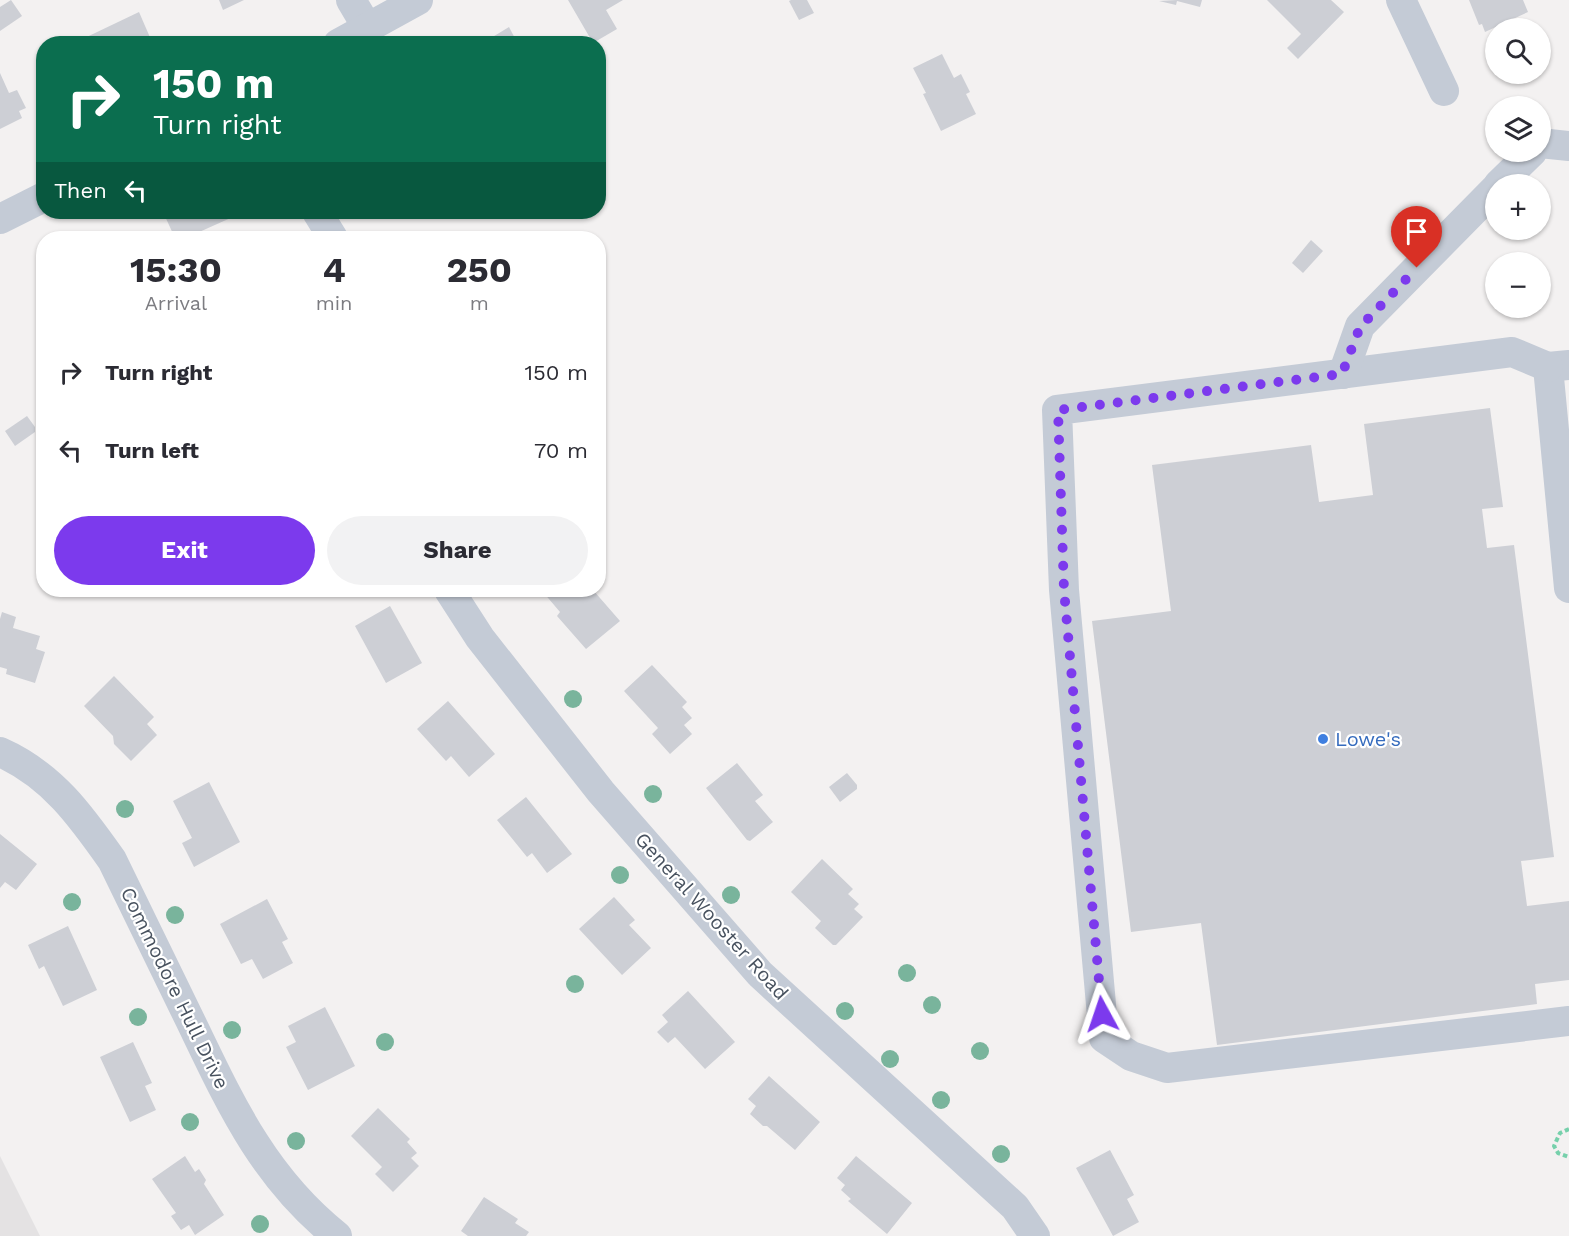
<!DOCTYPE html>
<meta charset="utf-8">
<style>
body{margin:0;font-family:"Work Sans",sans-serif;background:#f2f2f3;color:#2b2b33;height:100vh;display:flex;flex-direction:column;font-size:22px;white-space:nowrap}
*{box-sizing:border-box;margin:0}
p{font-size:20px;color:#7c7c81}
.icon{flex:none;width:33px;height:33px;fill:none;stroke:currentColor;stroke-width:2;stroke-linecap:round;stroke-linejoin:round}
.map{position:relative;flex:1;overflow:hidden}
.side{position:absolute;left:36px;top:231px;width:570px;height:366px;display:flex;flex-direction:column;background:#fff;border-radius:24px;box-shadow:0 2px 4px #0004}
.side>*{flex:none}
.banner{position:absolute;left:36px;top:36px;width:570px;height:183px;border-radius:24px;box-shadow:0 2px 4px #0004;background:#0b6e4f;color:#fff;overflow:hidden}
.buttons{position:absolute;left:1485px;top:18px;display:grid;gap:12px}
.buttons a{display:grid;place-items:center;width:66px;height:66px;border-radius:50%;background:#fff;box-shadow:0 2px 4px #0004;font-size:30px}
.pin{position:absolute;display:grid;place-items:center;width:51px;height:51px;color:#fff;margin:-62px -26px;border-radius:50% 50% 50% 0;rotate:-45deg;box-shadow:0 0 6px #0007}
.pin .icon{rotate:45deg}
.me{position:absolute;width:66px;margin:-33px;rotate:355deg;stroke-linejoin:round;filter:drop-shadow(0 0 4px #0008)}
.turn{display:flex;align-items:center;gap:21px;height:126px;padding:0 18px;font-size:27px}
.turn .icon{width:78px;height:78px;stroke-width:2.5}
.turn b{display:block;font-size:42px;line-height:51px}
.then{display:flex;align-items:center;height:57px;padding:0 18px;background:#0003;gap:12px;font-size:22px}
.eta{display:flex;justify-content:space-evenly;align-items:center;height:102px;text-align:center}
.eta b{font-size:36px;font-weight:700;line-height:42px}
.primary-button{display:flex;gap:12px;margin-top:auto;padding:12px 18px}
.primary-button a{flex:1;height:69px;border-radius:36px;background:#7c3aed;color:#fff;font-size:24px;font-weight:700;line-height:69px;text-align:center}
.primary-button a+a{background:#f2f2f3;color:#2b2b33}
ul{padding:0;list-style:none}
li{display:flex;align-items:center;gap:18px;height:78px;padding:0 18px}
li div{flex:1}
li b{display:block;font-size:22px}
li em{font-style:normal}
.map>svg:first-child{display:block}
.education{fill:#e4e2e3}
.building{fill:#cdcfd5}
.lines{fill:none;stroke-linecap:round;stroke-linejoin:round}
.path{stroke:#76d0ab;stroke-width:4;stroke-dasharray:4.5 3;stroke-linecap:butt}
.minor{stroke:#c4cbd6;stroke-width:30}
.tree{fill:#79b49c}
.route{stroke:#7c3aed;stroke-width:10;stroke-dasharray:0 18}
.shop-dot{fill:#3f7fe0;stroke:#fff;stroke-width:2}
.labels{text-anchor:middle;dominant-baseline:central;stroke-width:4.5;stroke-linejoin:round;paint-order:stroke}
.shop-label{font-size:20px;fill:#366cbe;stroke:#fff;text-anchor:start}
.street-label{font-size:20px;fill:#48525f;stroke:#fff}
</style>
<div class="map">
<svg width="1569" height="1236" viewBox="0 0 1569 1236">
<rect width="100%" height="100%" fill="#f3f1f1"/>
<!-- education -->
<polygon class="education" points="0,1156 40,1236 0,1236"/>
<!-- building -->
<g class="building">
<polygon points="11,0 22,16 0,31 0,7"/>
<polygon points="219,0 244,0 223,10"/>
<polygon points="568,0 623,0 606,10 617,29 593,43"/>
<polygon points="791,0 807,0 814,13 799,20 789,1"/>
<polygon points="1177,0 1202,0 1200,7 1177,1 1176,5 1159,1"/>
<polygon points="1267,0 1331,0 1344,12 1298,59 1287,48 1301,34"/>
<polygon points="1469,0 1523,0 1528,12 1485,32 1482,24 1479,25"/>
<polygon points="139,12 152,42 149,44 72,44"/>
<polygon points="509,27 518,44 481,44"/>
<polygon points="942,54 954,78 961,74 970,92 966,94 976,114 941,131 923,94 926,93 913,68"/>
<polygon points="0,73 9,93 17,90 26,108 19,111 22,118 0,129"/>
<polygon points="163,212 244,212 197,233 199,238 175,238"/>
<polygon points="1311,240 1323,251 1303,273 1292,263"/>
<polygon points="1490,408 1503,507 1482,509 1487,548 1514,545 1554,857 1521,861 1527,906 1569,901 1569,980 1535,984 1537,1004 1217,1045 1201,923 1131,932 1092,621 1171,611 1152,465 1311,445 1319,502 1373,495 1364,424"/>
<polygon points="27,416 35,427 35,432 15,446 5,431"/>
<polygon points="546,590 581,590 585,594 590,590 593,590 620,621 586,649 557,616 560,612 543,592"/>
<polygon points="390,606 422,663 386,683 355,626"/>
<polygon points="2,612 16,617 13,628 40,636 36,649 45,652 35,683 6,674 7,669 0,667 0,619"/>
<polygon points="652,665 687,702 682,707 692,718 684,725 692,734 670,754 652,734 658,728 624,691"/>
<polygon points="114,676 154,717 147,724 157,735 131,761 114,744 113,736 84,706"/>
<polygon points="448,701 495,754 469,777 451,756 446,761 417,729"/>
<polygon points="737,763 763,795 755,801 773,822 750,841 747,840 706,788"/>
<polygon points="847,773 857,785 857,789 840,802 829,787"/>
<polygon points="209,782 240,842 194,867 182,843 192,838 173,801"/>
<polygon points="526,797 572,854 547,873 532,853 527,857 497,820"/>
<polygon points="0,834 37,864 16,890 5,882 0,888"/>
<polygon points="822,859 853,889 848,894 859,904 854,909 863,917 836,945 833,945 815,928 821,921 791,892"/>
<polygon points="614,897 635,920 629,925 651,948 622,975 579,929"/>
<polygon points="267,899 288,939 282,942 293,963 263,979 252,959 241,964 220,924"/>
<polygon points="68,926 97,990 63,1006 44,966 39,969 28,945"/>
<polygon points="688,991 735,1042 705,1069 675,1037 668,1043 657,1032 668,1022 662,1015"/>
<polygon points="325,1007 355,1066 308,1090 286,1047 296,1042 288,1026"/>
<polygon points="133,1042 152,1083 145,1086 156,1110 130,1122 100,1057"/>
<polygon points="769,1076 820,1122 795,1150 767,1126 763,1126 750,1114 756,1106 748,1099"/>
<polygon points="378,1108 410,1139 407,1142 417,1153 411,1158 419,1166 393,1192 375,1174 382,1167 351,1136"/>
<polygon points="1110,1150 1134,1195 1127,1199 1139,1222 1113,1236 1076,1168"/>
<polygon points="185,1156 195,1172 199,1169 206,1180 204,1184 224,1215 195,1235 189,1225 181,1230 171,1216 176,1213 152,1179"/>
<polygon points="856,1156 912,1203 887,1234 848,1201 851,1199 841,1190 845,1185 837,1178"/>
<polygon points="484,1197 518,1219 515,1223 529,1232 526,1236 468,1236 461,1231"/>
</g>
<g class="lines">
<!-- path -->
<polyline class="path" points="1569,1129 1560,1133 1554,1146 1558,1153 1569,1157"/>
<!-- minor -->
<g class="minor">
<polyline points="351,0 367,27"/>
<polyline points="1401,0 1444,91"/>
<polyline points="338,44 418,0"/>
<polyline points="1540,143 1569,146"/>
<polyline points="1499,184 1532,152"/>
<polyline points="317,212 333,238"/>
<polyline points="0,219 44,197"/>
<polyline points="1569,365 1548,367 1569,588"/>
<polyline points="1548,367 1512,352 1057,410 1064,590 1104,1038 1131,1056 1167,1068 1569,1021"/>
<polyline points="1343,374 1360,326 1496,188"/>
<polyline points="449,590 480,638 601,792 760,974 1015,1207 1035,1236"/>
<path d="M 0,752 C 52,775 81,816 112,860 C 138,914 164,967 190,1020 C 230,1103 263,1177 337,1236"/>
</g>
</g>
<!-- trees -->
<g class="tree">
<circle cx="573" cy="699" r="9"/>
<circle cx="653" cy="794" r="9"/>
<circle cx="125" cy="809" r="9"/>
<circle cx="620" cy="875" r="9"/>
<circle cx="731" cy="895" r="9"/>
<circle cx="72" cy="902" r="9"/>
<circle cx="175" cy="915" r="9"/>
<circle cx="907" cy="973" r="9"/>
<circle cx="575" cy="984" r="9"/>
<circle cx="932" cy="1005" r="9"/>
<circle cx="845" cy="1011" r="9"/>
<circle cx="138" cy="1017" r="9"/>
<circle cx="232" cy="1030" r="9"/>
<circle cx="385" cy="1042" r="9"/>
<circle cx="980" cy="1051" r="9"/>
<circle cx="890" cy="1059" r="9"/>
<circle cx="941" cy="1100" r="9"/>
<circle cx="190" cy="1122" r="9"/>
<circle cx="296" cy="1141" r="9"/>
<circle cx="1001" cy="1154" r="9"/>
<circle cx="260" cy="1224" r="9"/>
</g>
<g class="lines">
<!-- route -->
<polyline class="route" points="1102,1014 1064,590 1058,410 1342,374 1360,327 1417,268"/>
</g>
<!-- markers -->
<circle class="shop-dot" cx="1323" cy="739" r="6"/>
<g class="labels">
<!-- shop labels -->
<g class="shop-label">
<text x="1335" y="739">Lowe's</text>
</g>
<!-- street labels -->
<g class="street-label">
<text transform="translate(712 916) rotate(48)">General Wooster Road</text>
<text transform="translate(175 988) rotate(64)">Commodore Hull Drive</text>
</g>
</g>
</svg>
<div class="buttons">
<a><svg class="icon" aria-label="search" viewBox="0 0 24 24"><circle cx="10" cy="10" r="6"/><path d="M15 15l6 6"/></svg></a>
<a><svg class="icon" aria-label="layers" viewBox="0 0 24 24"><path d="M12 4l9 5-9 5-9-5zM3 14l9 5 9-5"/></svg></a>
<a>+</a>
<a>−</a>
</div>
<div class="pin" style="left:1417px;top:268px;background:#d93025"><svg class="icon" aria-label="arrive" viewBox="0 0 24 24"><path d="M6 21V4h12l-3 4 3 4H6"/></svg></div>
<svg class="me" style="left:1102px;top:1014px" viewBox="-20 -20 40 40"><path d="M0-17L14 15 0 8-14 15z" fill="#7c3aed" stroke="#fff" stroke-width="4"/></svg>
<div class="banner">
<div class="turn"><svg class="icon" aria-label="right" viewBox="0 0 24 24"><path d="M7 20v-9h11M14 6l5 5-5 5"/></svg><div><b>150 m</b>Turn right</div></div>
<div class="then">Then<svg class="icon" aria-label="left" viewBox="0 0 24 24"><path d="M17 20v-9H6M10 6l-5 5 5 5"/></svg></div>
</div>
<section class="side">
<div class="eta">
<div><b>15:30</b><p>Arrival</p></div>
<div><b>4</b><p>min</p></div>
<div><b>250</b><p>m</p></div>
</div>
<ul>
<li><svg class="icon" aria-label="right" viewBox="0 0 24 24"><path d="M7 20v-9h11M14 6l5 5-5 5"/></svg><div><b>Turn right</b></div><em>150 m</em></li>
<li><svg class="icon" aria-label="left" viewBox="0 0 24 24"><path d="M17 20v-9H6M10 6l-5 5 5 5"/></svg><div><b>Turn left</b></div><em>70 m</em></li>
</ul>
<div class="primary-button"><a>Exit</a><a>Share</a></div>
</section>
</div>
